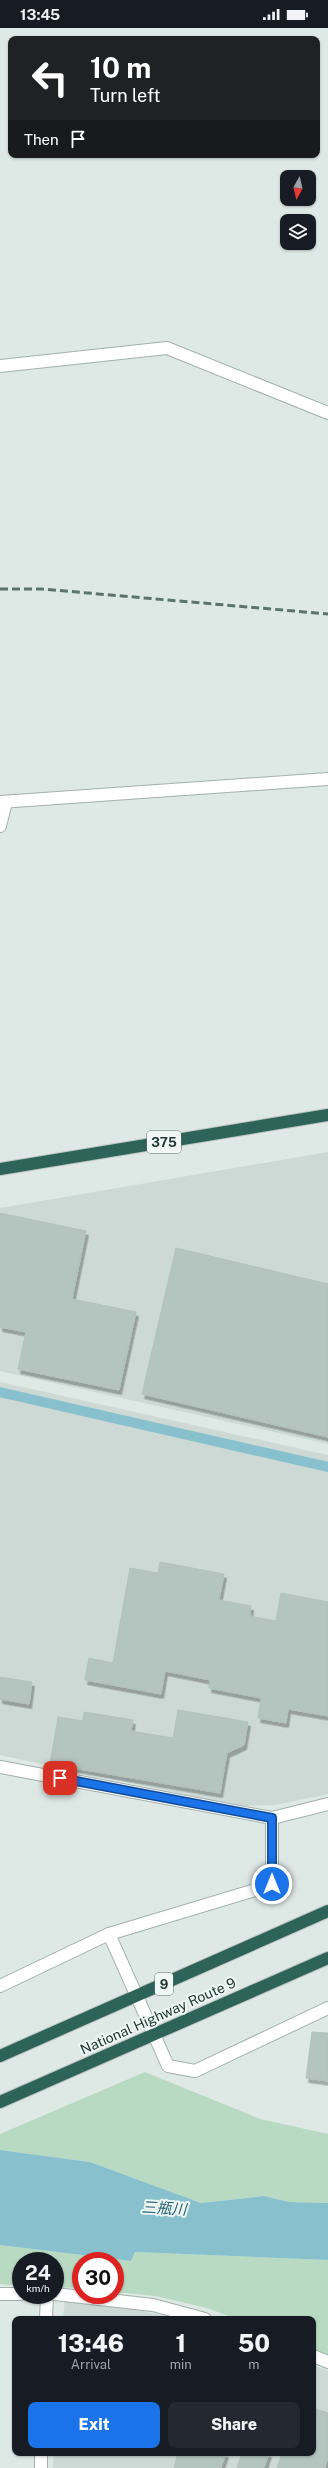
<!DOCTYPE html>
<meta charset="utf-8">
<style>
body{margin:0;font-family:"Public Sans","Noto Sans JP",sans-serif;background:#242831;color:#f1f3f6;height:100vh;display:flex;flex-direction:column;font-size:15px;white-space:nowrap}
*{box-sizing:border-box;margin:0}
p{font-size:13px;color:#9ea1a6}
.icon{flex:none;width:22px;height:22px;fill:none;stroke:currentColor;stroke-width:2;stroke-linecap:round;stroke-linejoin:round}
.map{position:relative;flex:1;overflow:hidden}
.panel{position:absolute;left:12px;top:2288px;width:304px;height:140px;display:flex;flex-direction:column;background:#171b24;border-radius:8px;box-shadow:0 1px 3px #0004}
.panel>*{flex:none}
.top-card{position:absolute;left:8px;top:8px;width:312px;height:122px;border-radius:8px;box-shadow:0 1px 3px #0004;background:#202124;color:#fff;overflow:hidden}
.needle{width:26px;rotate:188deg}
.fabs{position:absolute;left:280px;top:142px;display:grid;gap:8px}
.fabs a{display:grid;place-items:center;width:36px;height:36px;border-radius:8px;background:#171b24;box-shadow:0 1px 3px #0004;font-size:20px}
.speed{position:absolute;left:12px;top:2224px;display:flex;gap:8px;font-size:20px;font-weight:700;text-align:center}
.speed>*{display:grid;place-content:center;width:52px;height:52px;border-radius:50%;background:#171b24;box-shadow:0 1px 3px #0004;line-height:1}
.speed small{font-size:10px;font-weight:400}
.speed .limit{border:6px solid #d22;background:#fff;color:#111}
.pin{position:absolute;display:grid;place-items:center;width:34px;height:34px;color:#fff;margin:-17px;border-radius:8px;box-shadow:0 2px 6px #0006}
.me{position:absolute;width:44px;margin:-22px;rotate:0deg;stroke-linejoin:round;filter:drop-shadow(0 0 3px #0008)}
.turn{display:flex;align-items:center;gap:14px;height:84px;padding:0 16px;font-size:18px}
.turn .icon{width:52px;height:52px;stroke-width:2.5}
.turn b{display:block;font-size:28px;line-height:34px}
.then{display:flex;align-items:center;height:38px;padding:0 16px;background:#0003;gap:8px;font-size:15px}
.eta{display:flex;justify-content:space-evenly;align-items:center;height:68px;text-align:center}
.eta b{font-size:24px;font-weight:800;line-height:28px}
.primary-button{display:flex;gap:8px;margin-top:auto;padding:8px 16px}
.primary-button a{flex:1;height:46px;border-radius:8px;background:#1a73e8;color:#fff;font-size:16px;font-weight:800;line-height:46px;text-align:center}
.primary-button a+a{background:#242831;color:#f1f3f6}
.status{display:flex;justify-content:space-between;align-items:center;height:28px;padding:0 20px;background:#171b24;direction:ltr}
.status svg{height:11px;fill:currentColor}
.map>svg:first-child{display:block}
.built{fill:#cdd9d4}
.green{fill:#b8dac2}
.water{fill:#88c1cd}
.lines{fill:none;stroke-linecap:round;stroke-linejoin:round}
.stream{stroke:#88c1cd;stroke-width:10}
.building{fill:#b4c4be;stroke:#b1c2bc;filter:url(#shadow)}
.minor-casing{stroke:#a1b0ac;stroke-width:14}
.highway-casing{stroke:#bcc3c2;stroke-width:14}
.minor{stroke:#fff;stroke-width:12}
.highway{stroke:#2e635a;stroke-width:12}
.rail{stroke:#5b746e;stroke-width:3;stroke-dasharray:8 4;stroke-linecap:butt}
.route-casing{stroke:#114b97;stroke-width:10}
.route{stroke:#1a73e8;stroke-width:7}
.labels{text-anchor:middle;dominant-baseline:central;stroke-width:4;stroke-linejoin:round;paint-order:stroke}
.shield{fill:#eff6f3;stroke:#5e716d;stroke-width:1}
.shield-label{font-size:13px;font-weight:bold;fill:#203833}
.street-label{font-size:14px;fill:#203833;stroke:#eff6f3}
.water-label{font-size:15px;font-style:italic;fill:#1e6171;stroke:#eff6f3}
</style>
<div class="status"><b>13:45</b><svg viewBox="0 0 49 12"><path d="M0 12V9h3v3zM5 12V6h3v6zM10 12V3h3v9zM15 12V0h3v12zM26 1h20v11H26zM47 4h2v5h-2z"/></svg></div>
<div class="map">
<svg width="328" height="2440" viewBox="0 0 328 2440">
<defs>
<filter id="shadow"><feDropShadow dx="2.5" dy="4.5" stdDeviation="0" flood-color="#0004"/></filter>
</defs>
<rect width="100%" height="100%" fill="#dee9e5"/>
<!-- built -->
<g class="built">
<polygon points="328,1124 328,1416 0,1343 0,1180"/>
<polygon points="0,1354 328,1427 328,1766 275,1777 238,1778 0,1727"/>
<polygon points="65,2271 139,2282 177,2291 63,2291"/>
<polygon points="313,2337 328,2343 328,2440 53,2440 54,2425 313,2425"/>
</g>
<!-- green -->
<g class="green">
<polygon points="145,2044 260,2091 328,2106 328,2175 289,2174 264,2168 201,2175 90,2134 0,2122 0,2106"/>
<polygon points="0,2217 131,2233 135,2224 328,2232 328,2327 313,2321 313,2291 237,2291 207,2280 155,2268 115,2264 115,2233 81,2233 81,2260 55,2259 55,2233 21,2233 21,2258 0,2256"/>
</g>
<!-- water -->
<polygon class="water" points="0,2122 90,2134 201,2175 264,2168 289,2174 328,2175 328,2232 135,2224 131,2233 0,2217"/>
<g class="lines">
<!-- stream -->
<polyline class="stream" points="0,1364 328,1439"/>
</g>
<!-- building -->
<g class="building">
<polygon points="0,1185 86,1203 72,1271 136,1284 119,1362 18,1341 26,1304 0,1299"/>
<polygon points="176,1220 328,1256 328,1409 142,1366"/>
<polygon points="160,1534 224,1546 219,1572 251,1578 250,1588 276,1593 281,1565 328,1574 328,1688 288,1681 286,1695 258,1690 261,1670 209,1660 210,1652 165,1643 161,1666 85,1652 89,1630 113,1635 130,1540 158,1545"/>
<polygon points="0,1649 32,1654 29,1676 0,1671"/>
<polygon points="178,1682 248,1694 244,1717 227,1725 220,1765 50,1736 58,1689 83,1693 84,1684 133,1692 131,1703 173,1710"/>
<polygon points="312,2004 328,2005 328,2053 306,2050"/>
<polygon points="313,2380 328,2385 328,2429 325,2440 277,2440 282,2425 313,2425"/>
<polygon points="178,2425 226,2425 221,2440 174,2440"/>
<polygon points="242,2425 269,2425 264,2440 237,2440"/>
</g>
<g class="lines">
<!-- minor casing -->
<g class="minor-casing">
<g id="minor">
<polyline points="0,338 167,320 328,385"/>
<polyline points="0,774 328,751"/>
<polyline points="0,798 6,774"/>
<polyline points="0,1739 272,1790 328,1776"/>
<polyline points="109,1906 168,2038 195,2043 328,1980"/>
<polyline points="0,1958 109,1906 272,1857 272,1790"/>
<polyline points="0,2266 21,2266"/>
<polyline points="55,2266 153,2277 205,2291"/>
<polyline points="46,2291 47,2267"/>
<polyline points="313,2328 328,2334"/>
<polyline points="41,2440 41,2425"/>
</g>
</g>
<!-- highway casing -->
<g class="highway-casing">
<g id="highway">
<polyline points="0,1141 328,1087"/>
<polyline points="0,2028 328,1883"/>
<polyline points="0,2074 328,1930"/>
</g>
</g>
<!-- minor -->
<use href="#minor" class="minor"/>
<!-- highway -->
<use href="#highway" class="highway"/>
<!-- rail -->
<polyline class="rail" points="0,561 42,561 328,586"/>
</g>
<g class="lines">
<!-- route casing -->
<g class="route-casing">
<polyline id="route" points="60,1750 272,1790 272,1856"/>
</g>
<!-- route -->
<use href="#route" class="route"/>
</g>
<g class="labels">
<!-- shield labels -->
<g class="shield">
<rect x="147" y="1103" width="34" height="22" rx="3"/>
<rect x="155" y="1945" width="18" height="22" rx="3"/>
</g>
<g class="shield-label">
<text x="164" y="1114">375</text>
<text x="164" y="1956">9</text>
</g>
<!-- street labels -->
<g class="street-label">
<text transform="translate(158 1988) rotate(-24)">National Highway Route 9</text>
</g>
<!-- water labels -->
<g class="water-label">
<text transform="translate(164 2180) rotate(3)">三瓶川</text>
</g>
</g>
</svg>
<div class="fabs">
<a><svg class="needle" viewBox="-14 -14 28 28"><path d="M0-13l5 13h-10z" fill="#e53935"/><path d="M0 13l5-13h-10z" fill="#9ea1a6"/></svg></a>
<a><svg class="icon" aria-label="layers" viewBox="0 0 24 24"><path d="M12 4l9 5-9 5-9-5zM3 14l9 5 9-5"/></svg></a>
</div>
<div class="speed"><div>24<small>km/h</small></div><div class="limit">30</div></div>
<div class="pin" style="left:60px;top:1750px;background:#d93025"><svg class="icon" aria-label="arrive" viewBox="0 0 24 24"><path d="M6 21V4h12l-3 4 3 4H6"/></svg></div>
<svg class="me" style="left:272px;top:1856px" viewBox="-20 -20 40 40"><circle r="17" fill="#1a73e8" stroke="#fff" stroke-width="3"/><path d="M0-11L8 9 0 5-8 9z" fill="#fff"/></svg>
<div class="top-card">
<div class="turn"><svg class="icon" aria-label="left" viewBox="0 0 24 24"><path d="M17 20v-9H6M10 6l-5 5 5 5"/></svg><div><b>10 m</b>Turn left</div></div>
<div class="then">Then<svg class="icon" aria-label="arrive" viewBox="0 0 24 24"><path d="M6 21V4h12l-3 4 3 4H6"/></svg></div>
</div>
<section class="panel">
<div class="eta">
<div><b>13:46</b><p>Arrival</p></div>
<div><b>1</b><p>min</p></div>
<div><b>50</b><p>m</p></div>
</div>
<div class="primary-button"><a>Exit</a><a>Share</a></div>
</section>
</div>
